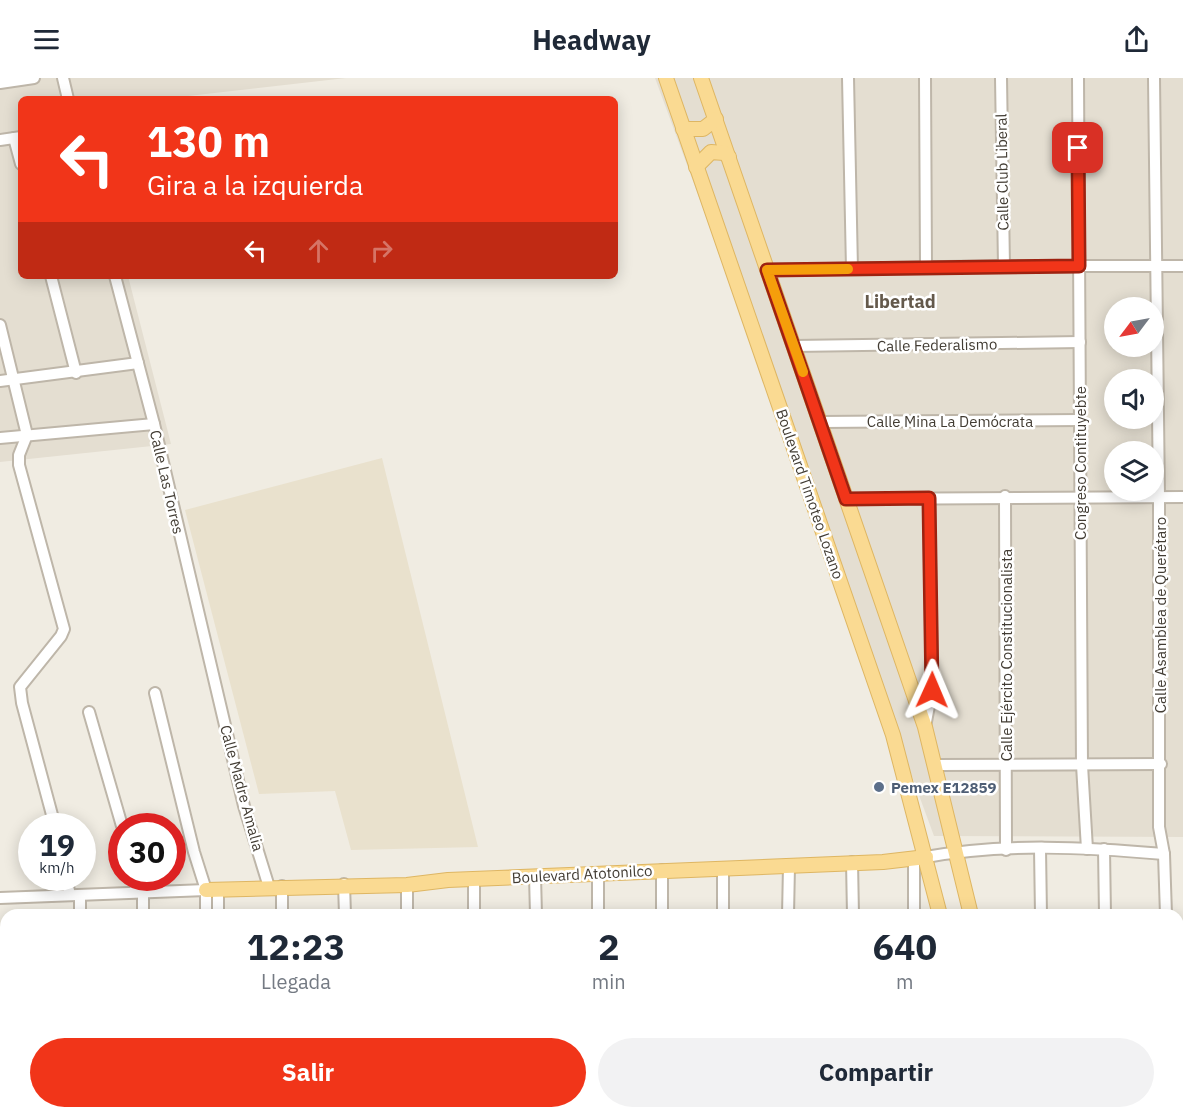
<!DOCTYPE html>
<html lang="es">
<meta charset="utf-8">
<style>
body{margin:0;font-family:"IBM Plex Sans",sans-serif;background:#f2f2f3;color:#1f2937;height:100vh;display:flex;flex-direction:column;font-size:22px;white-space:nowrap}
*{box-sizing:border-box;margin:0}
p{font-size:20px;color:#747a83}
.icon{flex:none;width:33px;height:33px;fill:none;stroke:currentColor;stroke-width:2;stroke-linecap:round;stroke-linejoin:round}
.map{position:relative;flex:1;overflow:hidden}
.panel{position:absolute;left:0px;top:831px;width:1184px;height:210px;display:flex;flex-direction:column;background:#fff;border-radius:18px 18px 0 0;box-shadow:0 3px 15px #0003}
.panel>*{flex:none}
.guide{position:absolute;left:18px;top:18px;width:600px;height:183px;border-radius:9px;box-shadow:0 3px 15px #0003;background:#f13519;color:#fff;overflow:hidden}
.needle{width:39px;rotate:238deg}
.fabs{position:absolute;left:1104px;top:219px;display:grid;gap:12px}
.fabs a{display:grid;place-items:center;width:60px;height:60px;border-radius:50%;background:#fff;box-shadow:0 3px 15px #0003;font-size:30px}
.speed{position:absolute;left:18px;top:735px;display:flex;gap:12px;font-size:30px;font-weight:700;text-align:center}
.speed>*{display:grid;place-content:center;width:78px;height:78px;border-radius:50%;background:#fff;box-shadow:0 3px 15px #0003;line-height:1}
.speed small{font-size:15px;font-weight:400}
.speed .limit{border:9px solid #d22;background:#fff;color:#111}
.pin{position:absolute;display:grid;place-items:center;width:51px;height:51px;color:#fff;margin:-26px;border-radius:12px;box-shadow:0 3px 9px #0006}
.me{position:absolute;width:66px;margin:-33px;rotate:1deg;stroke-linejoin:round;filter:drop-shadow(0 0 4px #0008)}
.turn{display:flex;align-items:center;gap:21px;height:126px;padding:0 30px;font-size:27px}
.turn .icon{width:78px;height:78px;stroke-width:2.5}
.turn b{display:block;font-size:42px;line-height:51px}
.lanes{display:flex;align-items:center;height:57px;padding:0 30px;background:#0003;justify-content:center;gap:30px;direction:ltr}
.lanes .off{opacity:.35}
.eta{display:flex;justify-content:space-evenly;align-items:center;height:102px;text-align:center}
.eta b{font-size:36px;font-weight:700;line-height:42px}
.primary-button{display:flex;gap:12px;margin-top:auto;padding:12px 30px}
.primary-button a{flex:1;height:69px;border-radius:36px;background:#f13519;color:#fff;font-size:24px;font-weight:700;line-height:69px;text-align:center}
.primary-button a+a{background:#f2f2f3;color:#1f2937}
header{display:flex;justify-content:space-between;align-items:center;height:78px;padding:0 30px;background:#fff;font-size:27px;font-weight:700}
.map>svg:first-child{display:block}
.residential{fill:#e4ded1;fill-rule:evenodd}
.education{fill:#e9e1cd}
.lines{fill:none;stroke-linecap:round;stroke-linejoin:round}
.minor-casing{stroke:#beb6a9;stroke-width:14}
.major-casing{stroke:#deb663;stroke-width:16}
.minor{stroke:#fff;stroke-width:10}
.major{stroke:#fada92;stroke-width:14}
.route-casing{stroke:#9d2210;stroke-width:15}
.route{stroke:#f13519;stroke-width:10}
.slow{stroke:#f59e0b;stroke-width:10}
.service-dot{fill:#5c6f8a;stroke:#fff;stroke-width:2}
.labels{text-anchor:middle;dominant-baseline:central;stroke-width:5;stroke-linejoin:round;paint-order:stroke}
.street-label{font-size:15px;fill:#423c33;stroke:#fff}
.service-label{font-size:15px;font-weight:bold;fill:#4e5e75;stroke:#fff;text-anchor:start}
.quarter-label{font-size:18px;font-weight:bold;fill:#64594b;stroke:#fff}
</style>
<header><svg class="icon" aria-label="menu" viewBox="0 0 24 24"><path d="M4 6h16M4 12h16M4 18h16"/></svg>Headway<svg class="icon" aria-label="share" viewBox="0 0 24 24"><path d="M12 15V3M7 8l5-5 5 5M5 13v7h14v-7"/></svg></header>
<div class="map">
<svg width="1183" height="1041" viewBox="0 0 1183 1041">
<rect width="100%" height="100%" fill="#f0ece2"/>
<!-- residential -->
<g class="residential">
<polygon points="0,0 346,0 162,21 21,21 21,198 128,198 171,366 0,384"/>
<path d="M 655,0 L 1183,0 L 1183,759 L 934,758 ZM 1114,230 L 1154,230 L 1154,268 L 1114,268 ZM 1114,302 L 1154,302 L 1154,340 L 1114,340 ZM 1114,374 L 1154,374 L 1154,412 L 1114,412 Z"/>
</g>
<!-- education -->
<polygon class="education" points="382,380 478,769 351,772 335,713 259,716 185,432"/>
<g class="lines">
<!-- minor casing -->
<g class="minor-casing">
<g id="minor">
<polyline points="63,0 68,21"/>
<polyline points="848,0 852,191"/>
<polyline points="925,0 926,189"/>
<polyline points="1001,0 1004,188"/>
<polyline points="1078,0 1082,687 1087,771"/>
<polyline points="1154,0 1159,419 1159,749 1164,776 1166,837"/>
<polyline points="0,5 34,0"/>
<polyline points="14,60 21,86"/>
<polyline points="0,62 21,59"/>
<polyline points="767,192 1004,188 1183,188"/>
<polyline points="51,198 76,295"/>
<polyline points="115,198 154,346 244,728 269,809"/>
<polyline points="0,247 27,357 19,377 19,387 64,551 61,558 20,609 22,625 55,748"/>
<polyline points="794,268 1080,264"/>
<polyline points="0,303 138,285"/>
<polyline points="821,344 1080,342"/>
<polyline points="0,360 154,346"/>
<polyline points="1005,418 1006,772"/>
<polyline points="846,421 1183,419"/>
<polyline points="155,615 194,774 206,812 206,837"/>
<polyline points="89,634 122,748"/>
<polyline points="925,649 932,612 929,420"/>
<polyline points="936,687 1161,686"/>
<polyline points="1040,771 1041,837"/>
<polyline points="1104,771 1105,837"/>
<path d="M 926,779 C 1003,765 1086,769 1164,776"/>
<polyline points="914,780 914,837"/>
<polyline points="852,784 853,837"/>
<polyline points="723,790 723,837"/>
<polyline points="598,796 598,837"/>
<polyline points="535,798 536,837"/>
<polyline points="66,800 70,817"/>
<polyline points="133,800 137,814"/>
<polyline points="474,801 474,837"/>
<polyline points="344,806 345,837"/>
<polyline points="407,807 407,837"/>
<polyline points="282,808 282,837"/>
<polyline points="143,814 143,837"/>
<polyline points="80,817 80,837"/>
<polyline points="0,820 206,812"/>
<polyline points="218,837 218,811"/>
<polyline points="662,837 662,792"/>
<polyline points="788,837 789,788"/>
<polyline points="0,1018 6,1019"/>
<polyline points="17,1035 18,1041"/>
<polyline points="81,1035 81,1041"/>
<polyline points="145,1035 145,1041"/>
<polyline points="209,1035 209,1041"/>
<polyline points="219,1035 219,1041"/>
<polyline points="283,1035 283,1041"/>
<polyline points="346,1035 346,1041"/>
<polyline points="410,1035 410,1041"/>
<polyline points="476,1035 476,1041"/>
<polyline points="538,1035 538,1041"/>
<polyline points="599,1035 599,1041"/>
<polyline points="663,1035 663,1041"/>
<polyline points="725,1035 725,1041"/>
<polyline points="791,1035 791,1041"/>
<polyline points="855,1035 855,1041"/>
<polyline points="917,1035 917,1041"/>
<polyline points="1107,1035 1107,1041"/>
<polyline points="1170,1035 1170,1041"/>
<polyline points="1042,1041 1042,1035"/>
</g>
</g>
<!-- major casing -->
<g class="major-casing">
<g id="major">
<polyline points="666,0 893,657 940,837"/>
<polyline points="701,0 925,649 971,837"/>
<polyline points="683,51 703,51 716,41"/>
<polyline points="696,89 711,74 724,75 729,79"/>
<polyline points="206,812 407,807 448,802 883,784 926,779"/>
<polyline points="990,1035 991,1041"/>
<polyline points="1022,1035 1023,1041"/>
</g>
</g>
<!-- minor -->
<use href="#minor" class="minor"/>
<!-- major -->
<use href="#major" class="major"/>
</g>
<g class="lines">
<!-- route casing -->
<g class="route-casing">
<polyline id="route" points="932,612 929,420 846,421 767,192 1079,188 1078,70"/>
</g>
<!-- route -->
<use href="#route" class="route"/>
<!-- slow -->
<polyline class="slow" points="803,294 767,192 848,191"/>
</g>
<!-- markers -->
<circle class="service-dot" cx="879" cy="709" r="6"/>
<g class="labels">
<!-- street labels -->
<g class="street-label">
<text transform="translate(1002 94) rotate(-91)">Calle Club Liberal</text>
<text transform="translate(937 267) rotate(-1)">Calle Federalismo</text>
<text x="950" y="343">Calle Mina La Demócrata</text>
<text transform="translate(1080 385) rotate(-90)">Congreso Contituyebte</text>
<text transform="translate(167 404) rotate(77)">Calle Las Torres</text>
<text transform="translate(810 416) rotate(71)">Boulevard Timoteo Lozano</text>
<text transform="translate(1160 537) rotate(-90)">Calle Asamblea de Querétaro</text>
<text transform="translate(1006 577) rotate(-90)">Calle Ejército Constitucionalista</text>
<text transform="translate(242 710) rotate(75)">Calle Madre Amalia</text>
<text transform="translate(582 796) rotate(-3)">Boulevard Atotonilco</text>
</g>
<!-- service labels -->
<g class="service-label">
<text x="891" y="709">Pemex E12859</text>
</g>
<!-- quarter labels -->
<g class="quarter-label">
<text x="900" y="223">Libertad</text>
</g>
</g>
</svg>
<div class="fabs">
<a><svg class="needle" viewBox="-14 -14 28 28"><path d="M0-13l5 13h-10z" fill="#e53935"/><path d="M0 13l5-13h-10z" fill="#747a83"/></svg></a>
<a><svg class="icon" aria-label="sound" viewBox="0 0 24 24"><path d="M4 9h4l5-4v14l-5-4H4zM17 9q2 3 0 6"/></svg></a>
<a><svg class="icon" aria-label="layers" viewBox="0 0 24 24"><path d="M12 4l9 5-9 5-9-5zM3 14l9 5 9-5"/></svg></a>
</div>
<div class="speed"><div>19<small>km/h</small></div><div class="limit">30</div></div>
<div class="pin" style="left:1078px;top:70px;background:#d93025"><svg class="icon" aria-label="arrive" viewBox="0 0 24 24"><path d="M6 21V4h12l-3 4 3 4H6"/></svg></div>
<svg class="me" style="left:932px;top:612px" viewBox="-20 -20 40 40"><path d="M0-17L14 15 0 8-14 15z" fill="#f13519" stroke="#fff" stroke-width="4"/></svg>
<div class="guide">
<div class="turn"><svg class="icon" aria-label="left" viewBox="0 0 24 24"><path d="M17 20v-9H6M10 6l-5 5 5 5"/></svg><div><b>130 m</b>Gira a la izquierda</div></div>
<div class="lanes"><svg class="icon" aria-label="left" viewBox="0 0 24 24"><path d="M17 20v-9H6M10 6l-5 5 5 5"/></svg><svg class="icon off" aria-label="ahead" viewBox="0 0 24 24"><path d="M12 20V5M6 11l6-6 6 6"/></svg><svg class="icon off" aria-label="right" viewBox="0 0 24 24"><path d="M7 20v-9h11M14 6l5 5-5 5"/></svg></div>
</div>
<section class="panel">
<div class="eta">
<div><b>12:23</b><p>Llegada</p></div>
<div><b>2</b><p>min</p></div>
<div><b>640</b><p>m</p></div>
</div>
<div class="primary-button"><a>Salir</a><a>Compartir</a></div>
</section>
</div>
